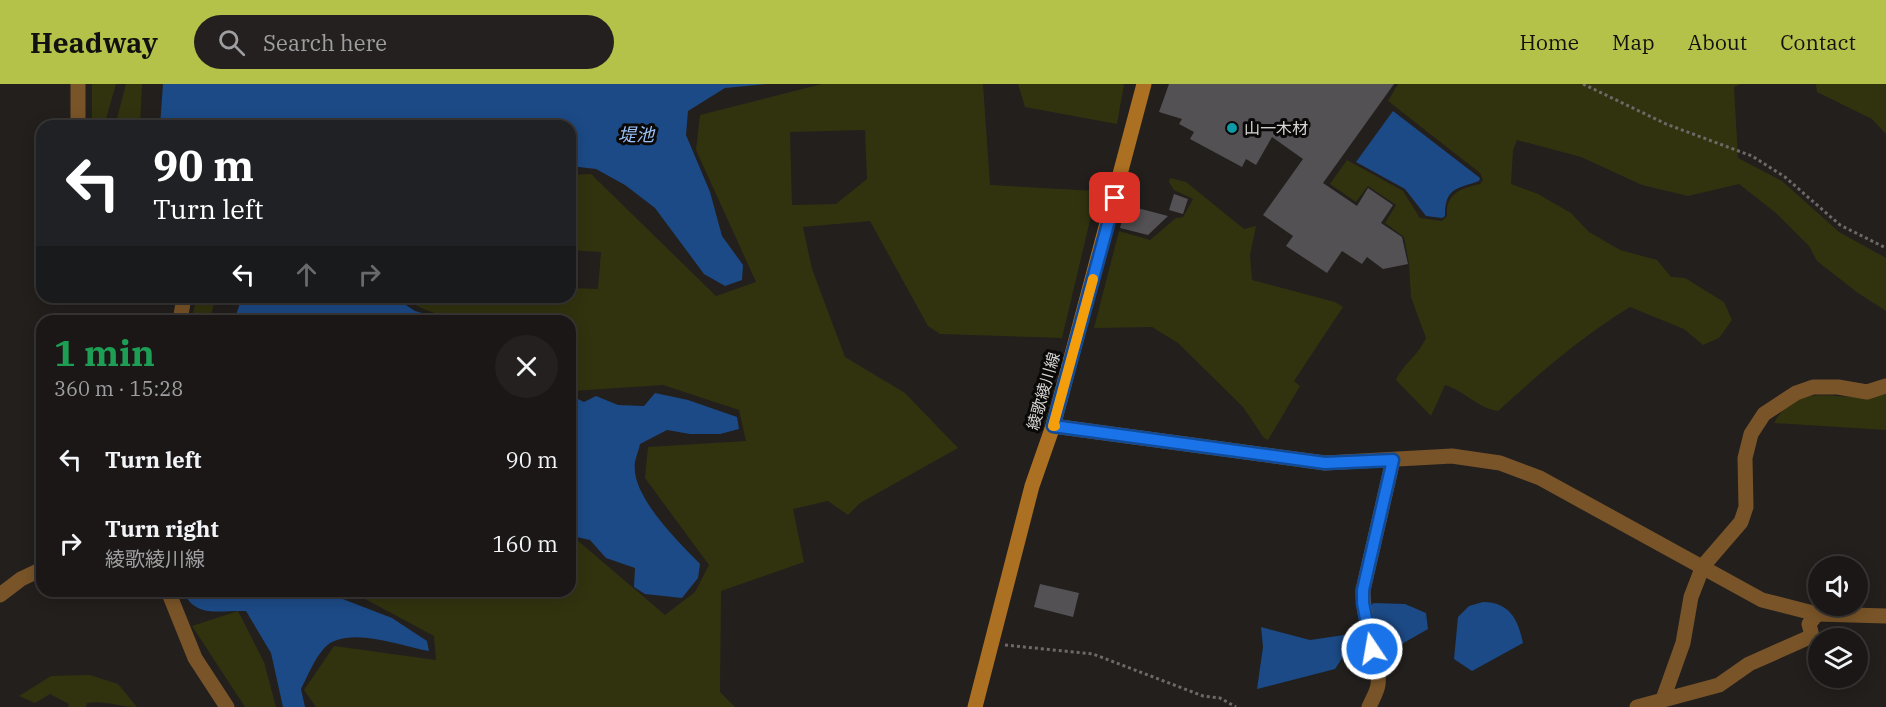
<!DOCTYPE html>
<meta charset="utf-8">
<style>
body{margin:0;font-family:"IBM Plex Serif","Noto Sans JP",serif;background:#23201f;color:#f1f3f6;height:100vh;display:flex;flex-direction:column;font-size:22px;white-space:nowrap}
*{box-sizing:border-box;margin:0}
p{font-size:20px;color:#9f9fa1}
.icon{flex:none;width:33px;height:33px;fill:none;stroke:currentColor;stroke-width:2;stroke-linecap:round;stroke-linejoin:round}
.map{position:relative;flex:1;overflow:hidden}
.sheet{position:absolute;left:36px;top:231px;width:540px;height:282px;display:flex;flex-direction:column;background:#1a1716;border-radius:18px;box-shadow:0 3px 15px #0003,0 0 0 2px #383635}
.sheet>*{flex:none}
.guide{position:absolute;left:36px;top:36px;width:540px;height:183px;border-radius:18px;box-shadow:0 3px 15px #0003,0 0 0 2px #383635;background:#202124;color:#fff;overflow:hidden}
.controls{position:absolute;left:1808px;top:472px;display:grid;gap:12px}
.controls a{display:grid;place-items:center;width:60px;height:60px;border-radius:50%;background:#1a1716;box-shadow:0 3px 15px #0003,0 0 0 2px #383635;font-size:30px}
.pin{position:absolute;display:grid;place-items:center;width:51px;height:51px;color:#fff;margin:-26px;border-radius:12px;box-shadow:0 3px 9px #0006}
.me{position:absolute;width:66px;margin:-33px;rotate:348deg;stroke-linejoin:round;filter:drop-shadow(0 0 4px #0008)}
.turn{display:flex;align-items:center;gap:21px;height:126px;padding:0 18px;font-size:27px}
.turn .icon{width:78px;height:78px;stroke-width:2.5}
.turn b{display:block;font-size:42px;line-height:51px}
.lanes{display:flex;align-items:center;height:57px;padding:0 18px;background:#0003;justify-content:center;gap:30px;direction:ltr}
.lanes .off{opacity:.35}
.round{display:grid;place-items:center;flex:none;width:63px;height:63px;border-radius:32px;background:#23201f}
.overview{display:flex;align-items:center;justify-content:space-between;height:102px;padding:0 18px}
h1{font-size:36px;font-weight:700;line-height:45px;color:#1e9e55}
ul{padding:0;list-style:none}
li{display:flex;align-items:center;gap:18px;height:84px;padding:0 18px}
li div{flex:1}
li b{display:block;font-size:22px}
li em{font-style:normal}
header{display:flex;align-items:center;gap:36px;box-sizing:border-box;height:84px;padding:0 30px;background:#b5c249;color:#111}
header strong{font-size:28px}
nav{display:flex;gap:33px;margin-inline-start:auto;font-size:21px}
.search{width:420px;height:54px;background:#23201f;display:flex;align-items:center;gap:15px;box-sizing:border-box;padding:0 21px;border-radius:33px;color:#9f9fa1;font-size:22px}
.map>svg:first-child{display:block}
.green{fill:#31330f;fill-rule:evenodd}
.water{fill:#1c4a86}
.building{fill:#545154}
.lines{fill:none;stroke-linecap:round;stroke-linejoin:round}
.path{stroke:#6c6a68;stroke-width:3;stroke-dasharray:3 3;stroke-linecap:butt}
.minor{stroke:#795428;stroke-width:15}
.secondary{stroke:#ac7022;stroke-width:15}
.route-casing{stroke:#114b97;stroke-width:15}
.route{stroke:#1a73e8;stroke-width:10}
.slow{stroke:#f59e0b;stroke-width:10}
.culture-dot{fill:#0f9aa8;stroke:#0a0908;stroke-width:2}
.labels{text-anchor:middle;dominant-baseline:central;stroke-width:6;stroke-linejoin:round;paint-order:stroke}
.poi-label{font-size:16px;fill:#d7d5d4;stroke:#0a0908;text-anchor:start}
.street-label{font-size:16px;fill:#d7d5d4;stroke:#0a0908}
.water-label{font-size:18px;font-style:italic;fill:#9cc2f7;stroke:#0a0908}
</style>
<header>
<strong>Headway</strong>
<div class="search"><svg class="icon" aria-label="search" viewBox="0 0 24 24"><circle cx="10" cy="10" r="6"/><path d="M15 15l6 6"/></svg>Search here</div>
<nav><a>Home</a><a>Map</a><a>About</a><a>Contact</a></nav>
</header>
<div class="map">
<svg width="1886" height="623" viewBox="0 0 1886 623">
<rect width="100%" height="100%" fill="#221f1d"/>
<!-- green -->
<g class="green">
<polygon points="92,0 116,0 104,42 92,42"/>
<polygon points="126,0 142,0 140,42 115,42"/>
<path d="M 822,0 L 983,0 L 990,101 L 1097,107 L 1062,254 L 940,250 L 928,242 L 870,137 L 803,143 L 812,185 L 845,273 L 905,309 L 958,364 L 860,419 L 848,431 L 828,417 L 793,425 L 804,478 L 721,507 L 720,608 L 735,623 L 316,623 L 304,606 L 334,562 L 436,576 L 434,552 L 350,507 L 570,507 L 570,450 L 665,531 L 695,508 L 709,481 L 645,394 L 648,363 L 746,357 L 739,326 L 663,301 L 572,307 L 570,237 C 516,237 449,247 403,213 L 570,213 L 570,204 L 598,205 L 601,168 L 570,166 L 570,91 L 591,90 L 716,212 L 756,198 L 696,66 L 700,31 ZM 865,46 L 867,95 L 836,120 L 792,121 L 790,48 Z"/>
<polygon points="1018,0 1124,0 1117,40 1025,23"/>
<path d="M 1398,0 L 1741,0 L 1734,3 L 1738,74 L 1782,97 L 1839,148 L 1886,174 L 1886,227 L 1858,209 L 1817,177 L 1809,162 L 1776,129 L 1739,100 L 1688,112 L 1642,101 L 1581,73 L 1517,56 L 1513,66 L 1511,100 L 1538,110 L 1571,129 L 1589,148 L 1620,166 L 1657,176 L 1671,193 L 1685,194 L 1724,218 L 1732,236 L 1719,254 L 1703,261 L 1684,245 L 1630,223 C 1581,253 1540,289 1498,327 C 1477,324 1465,307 1445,301 L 1431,332 L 1396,296 C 1404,279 1417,273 1426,254 L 1411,213 L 1409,180 L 1404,153 L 1385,139 L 1396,121 L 1368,102 L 1356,118 L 1330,100 L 1347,76 L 1403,107 L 1420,134 L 1442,137 L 1447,132 C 1445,110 1461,104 1480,100 L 1483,96 L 1480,89 L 1388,17 Z"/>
<polygon points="1816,0 1886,0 1886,50 1872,35 1817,8"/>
<polygon points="1170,94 1186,98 1244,145 1256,142 1250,171 1252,196 1335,218 1343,223 1294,297 1300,302 1268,356 1264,354 1243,323 1178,259 1152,243 1094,244 1119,147 1150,156 1176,134 1183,133 1193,115 1174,106 1169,98"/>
<polygon points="197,213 216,213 209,237 191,237"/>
<path d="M 1886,309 L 1886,346 L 1774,339 C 1801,290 1847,324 1886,309 Z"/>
<polygon points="238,527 264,578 276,623 245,623 192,542"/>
<path d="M 90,591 L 118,600 L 137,623 C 118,623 106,616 87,619 L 86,623 L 68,623 L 69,620 L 50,610 L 35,619 L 19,612 L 51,592 Z"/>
</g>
<!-- water -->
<g class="water">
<polygon points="163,0 768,0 725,4 688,27 686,51 710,108 722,152 743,181 742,196 725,202 704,190 655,124 625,101 596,85 570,82 570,42 160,42"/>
<path d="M 1393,27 L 1480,94 L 1479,97 C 1456,105 1445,104 1445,132 L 1442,134 L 1426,132 L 1405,105 L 1356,78 Z"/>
<polygon points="242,213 394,213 415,227 450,237 234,237"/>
<path d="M 655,309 L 688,316 L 737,333 L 739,345 L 720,350 L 690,350 L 667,346 L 640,360 C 639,366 636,372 635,378 C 630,412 679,458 700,480 L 698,494 L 682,514 L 645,510 L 634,503 L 635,484 L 606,474 L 590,456 L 572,452 L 570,441 L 570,311 L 584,318 L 596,312 L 618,321 L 644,322 Z"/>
<path d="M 183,507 L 322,507 L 392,534 L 427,557 L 429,567 C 400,562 360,545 332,558 C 318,565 308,592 301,605 L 305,623 L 283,623 L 271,569 L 246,527 C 221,526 195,535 183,507 Z"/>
<path d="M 1483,518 C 1510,518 1518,536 1523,559 L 1472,587 L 1454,575 L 1458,533 L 1469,522 Z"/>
<polygon points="1373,519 1405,520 1426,529 1428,545 1379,573 1369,528"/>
<polygon points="1261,543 1310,556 1351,550 1348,565 1335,585 1257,605 1263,563"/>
</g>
<!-- building -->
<g class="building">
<polygon points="1169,0 1394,0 1323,99 1357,122 1368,104 1393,121 1381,139 1402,153 1408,180 1383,185 1367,173 1362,180 1342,167 1327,189 1286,162 1293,152 1263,131 1303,75 1272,53 1256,81 1246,75 1242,83 1190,55 1194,48 1179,40 1182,35 1159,28"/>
<polygon points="1174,110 1188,115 1183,130 1169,126"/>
<polygon points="1126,121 1168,132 1148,151 1120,144"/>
<polygon points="1040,500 1079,509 1073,533 1034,523"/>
</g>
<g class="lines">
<!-- path -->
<g class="path">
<polyline points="1583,0 1666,40 1752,72 1785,93 1840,141 1886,164"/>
<polyline points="1005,561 1093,570 1203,612 1220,614 1236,623"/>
</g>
<!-- minor -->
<g class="minor">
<polyline points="78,42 78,0"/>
<polyline points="180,237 184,213"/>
<polyline points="1053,342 1325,379 1452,372 1500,379 1540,394 1762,516 1817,530 1886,532"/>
<polyline points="168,507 195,574 227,623"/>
<polyline points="0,511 21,495 42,485"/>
<polyline points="1663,615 1683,559 1691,513 1703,482 1741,438 1746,423 1745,374 1751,350 1764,330 1796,309 1813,303 1838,303 1867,308 1886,302"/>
<path d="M 1369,623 C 1372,616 1377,608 1378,601 C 1381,569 1362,538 1363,506 L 1393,376"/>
<polyline points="1637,623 1719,601 1749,580 1812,552 1809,540 1817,530"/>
</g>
<!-- secondary -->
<polyline class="secondary" points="975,623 1032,402 1053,342 1144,0"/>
</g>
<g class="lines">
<!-- route casing -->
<g class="route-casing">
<polyline id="route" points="1115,114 1053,342 1325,379 1393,376 1363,506 1363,519 1372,565"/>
</g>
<!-- route -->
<use href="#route" class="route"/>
<!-- slow -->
<polyline class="slow" points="1055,342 1053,342 1093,195"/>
</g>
<!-- markers -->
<circle class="culture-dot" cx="1232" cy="44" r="6"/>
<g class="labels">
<!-- poi labels -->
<g class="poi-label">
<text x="1244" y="44">山一木材</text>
</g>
<!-- street labels -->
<g class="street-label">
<text transform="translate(1043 307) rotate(-74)">綾歌綾川線</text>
</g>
<!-- water labels -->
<g class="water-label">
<text x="636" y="50">堤池</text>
</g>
</g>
</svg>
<div class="controls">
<a><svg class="icon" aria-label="sound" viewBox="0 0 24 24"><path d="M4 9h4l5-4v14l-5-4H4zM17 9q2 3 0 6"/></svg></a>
<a><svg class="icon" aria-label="layers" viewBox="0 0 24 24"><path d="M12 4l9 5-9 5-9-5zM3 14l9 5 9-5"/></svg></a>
</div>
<div class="pin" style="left:1115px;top:114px;background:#d93025"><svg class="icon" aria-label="arrive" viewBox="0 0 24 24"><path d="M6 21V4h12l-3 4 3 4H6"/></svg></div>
<svg class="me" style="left:1372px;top:565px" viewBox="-20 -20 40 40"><circle r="17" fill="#1a73e8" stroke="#fff" stroke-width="3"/><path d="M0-11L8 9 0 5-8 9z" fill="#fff"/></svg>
<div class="guide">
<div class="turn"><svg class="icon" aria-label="left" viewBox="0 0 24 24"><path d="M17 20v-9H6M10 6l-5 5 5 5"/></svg><div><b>90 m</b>Turn left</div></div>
<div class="lanes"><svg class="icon" aria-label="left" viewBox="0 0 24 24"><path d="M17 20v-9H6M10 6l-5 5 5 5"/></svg><svg class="icon off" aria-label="ahead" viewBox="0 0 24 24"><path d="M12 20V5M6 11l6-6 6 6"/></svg><svg class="icon off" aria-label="right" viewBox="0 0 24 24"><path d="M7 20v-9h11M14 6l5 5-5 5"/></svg></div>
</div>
<section class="sheet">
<div class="overview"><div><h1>1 min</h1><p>360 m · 15:28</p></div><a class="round"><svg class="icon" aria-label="close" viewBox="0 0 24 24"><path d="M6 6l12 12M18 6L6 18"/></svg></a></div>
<ul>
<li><svg class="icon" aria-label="left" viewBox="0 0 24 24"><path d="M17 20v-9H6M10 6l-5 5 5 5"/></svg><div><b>Turn left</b></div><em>90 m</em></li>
<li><svg class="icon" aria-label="right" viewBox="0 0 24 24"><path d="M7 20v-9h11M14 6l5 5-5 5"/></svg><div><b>Turn right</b><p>綾歌綾川線</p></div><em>160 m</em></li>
</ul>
</section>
</div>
